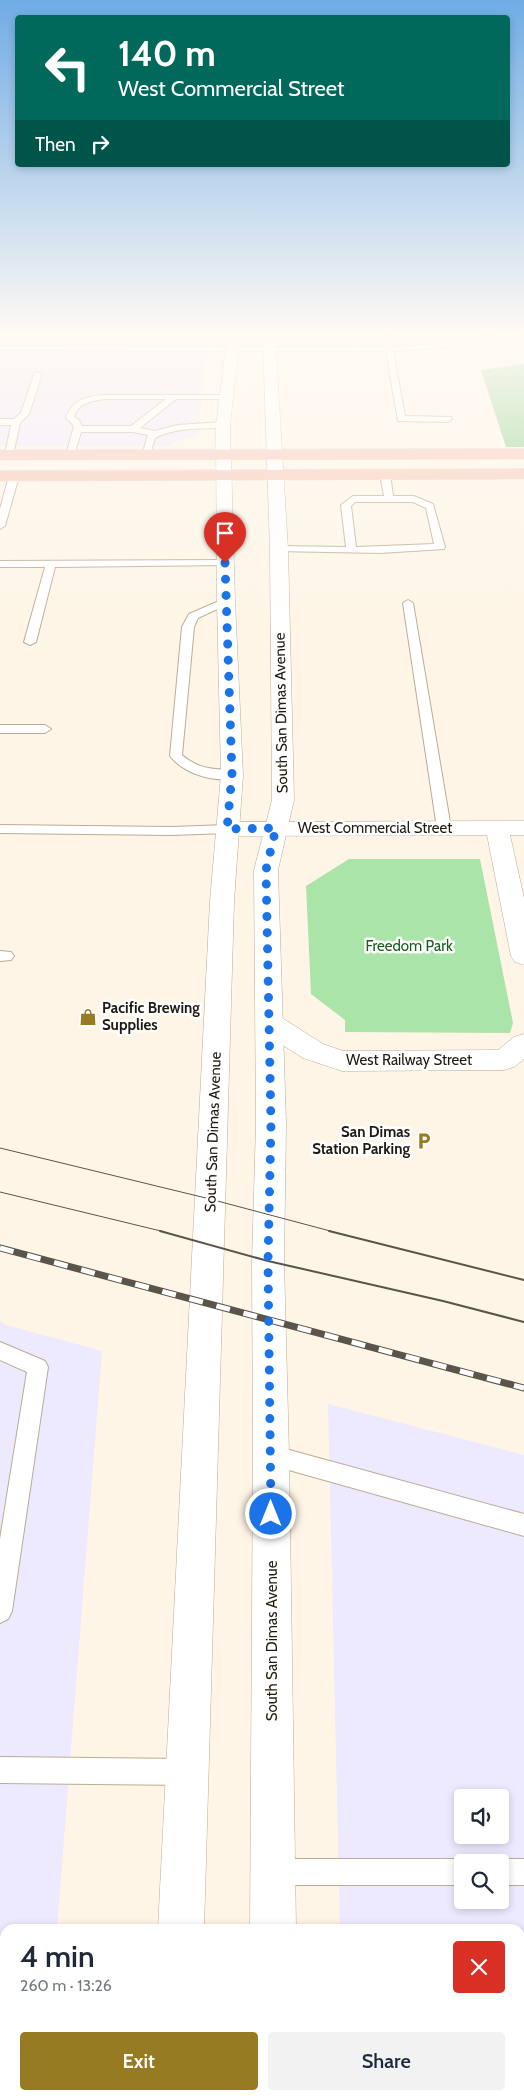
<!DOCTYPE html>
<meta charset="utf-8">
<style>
body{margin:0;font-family:Cabin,sans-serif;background:#f2f2f3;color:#1f2937;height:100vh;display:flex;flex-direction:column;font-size:19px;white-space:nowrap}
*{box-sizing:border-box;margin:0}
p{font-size:16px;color:#747a83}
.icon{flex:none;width:28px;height:28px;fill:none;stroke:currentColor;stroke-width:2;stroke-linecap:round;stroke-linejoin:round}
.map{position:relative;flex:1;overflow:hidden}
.side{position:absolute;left:0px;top:1924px;width:525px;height:176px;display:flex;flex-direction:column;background:#fff;border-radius:15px 15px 0 0;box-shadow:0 2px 8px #0003}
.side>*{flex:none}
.banner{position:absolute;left:15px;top:15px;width:495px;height:152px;border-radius:5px;box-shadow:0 2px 8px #0003;background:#00695c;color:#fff;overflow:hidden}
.buttons{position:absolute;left:454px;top:1789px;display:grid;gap:10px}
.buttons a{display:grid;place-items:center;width:55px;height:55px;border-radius:5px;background:#fff;box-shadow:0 2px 8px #0003;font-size:25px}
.pin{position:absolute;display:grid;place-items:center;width:42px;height:42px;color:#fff;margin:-51px -21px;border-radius:50% 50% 50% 0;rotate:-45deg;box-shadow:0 0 5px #0007}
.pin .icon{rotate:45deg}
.me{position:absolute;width:55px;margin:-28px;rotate:0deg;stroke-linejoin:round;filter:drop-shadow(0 0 4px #0008)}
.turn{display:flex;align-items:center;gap:18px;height:105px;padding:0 20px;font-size:22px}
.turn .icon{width:65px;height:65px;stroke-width:2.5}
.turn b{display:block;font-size:35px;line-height:42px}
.then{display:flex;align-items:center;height:48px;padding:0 20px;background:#0003;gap:10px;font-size:19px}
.round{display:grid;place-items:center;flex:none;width:52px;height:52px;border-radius:5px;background:#f2f2f3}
.overview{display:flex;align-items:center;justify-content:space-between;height:85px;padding:0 20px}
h1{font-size:30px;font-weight:600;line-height:38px}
.cta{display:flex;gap:10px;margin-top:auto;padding:10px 20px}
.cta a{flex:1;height:58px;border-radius:5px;background:#967b23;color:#fff;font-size:20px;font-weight:600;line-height:58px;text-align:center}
.cta a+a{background:#f2f2f3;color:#1f2937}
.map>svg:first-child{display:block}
.commercial{fill:#ede9ff;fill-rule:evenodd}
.green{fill:#abe4a9}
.forest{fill:#8acf89}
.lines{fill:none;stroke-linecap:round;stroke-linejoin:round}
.service-casing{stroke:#baac94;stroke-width:2}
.minor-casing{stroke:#baac94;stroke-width:1}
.tertiary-casing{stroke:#baac94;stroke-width:1}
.primary-casing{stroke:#dbdbd9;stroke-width:1}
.service{fill:#fff;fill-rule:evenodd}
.minor{fill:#fff;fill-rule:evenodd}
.tertiary{fill:#fff;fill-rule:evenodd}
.primary{fill:#f6c4b3;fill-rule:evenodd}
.tram-far1{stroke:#5b544a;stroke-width:1}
.tram{stroke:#5b544a;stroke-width:2}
.rail-casing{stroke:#5b544a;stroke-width:7}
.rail{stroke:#fff;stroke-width:5;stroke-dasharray:14;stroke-linecap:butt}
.route{stroke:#1a73e8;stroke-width:9;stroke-dasharray:0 16.2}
.labels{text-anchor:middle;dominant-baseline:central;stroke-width:5;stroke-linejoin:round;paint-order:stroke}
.street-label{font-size:15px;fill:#211b12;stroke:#fff}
.park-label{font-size:15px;fill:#165c1a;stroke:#fff}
.poi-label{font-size:15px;font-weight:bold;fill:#211b12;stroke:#fff;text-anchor:start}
</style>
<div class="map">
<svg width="524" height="2099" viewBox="0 0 524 2099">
<rect width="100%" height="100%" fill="#fef5e6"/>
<!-- commercial -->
<g class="commercial">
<polygon points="0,336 208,336 198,434 182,439 169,446 0,446"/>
<polygon points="0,1321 6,1325 102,1351 57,1929 5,1929 5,2095 44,2095 44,2099 0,2099"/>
<path d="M 328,1404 L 524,1455 L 524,2099 L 344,2099 L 344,2095 L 520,2095 L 520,1929 L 340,1929 ZM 462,1798 L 500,1798 L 500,1835 L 462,1835 ZM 462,1862 L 500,1862 L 500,1900 L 462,1900 Z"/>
</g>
<!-- green -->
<polygon class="green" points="349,859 480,859 513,1023 510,1033 345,1032 345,1020 311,994 306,886"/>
<!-- forest -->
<polygon class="forest" points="524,364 524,447 506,447 481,370"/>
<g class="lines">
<!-- service casing -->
<g class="service-casing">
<g id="service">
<polygon points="383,336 391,336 392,347 430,345 485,336 502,336 498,338 430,349 393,351 405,416 451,417 452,419 448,422 398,421 386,351 0,350 0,346 385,347"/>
<polygon points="35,372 42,374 29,414 20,423 13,455 9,458 6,457 5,455 11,425 0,425 0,419 14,419 21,413"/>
<path d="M 106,395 L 229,395 L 230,397 L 226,399 L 176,399 L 140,428 L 155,431 L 177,425 L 223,422 L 227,425 L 223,428 C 200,429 176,427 155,438 L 150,455 L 146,458 L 142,455 L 148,435 L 133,432 L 81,432 L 74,455 L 70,458 L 67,457 L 66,455 L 74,426 L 66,418 C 72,399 88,396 106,395 ZM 106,399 L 166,399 L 131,426 L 82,426 L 79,420 L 74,417 C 79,402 92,401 106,399 Z"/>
<path d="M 385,471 L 390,474 L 393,496 L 414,496 L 433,504 L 445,547 L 444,549 L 380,553 L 275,551 L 274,549 L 279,546 L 346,547 L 341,505 L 353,496 L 384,496 L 380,474 ZM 355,502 L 413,502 L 426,508 L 434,544 L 356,547 L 351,506 Z"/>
<polygon points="14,473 19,476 5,526 0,529 0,509 9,476"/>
<polygon points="225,560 230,563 229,565 55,567 36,642 30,645 24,642 45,567 0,567 0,561"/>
<path d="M 226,598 L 230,599 L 231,601 L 230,603 L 198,618 L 194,627 L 182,755 C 202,772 214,767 237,772 L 238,775 L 237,778 C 214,783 184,774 170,756 L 182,627 L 189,614 Z"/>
<polygon points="408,600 413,603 451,828 444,832 437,828 403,603"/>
<polygon points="0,725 45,725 51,729 45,733 0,733"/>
<polygon points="0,825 172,827 227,825 234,829 227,833 172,835 0,833"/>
<polygon points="0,951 11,952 14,956 11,960 0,961"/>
<polygon points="0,1342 45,1361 48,1367 12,1611 8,1619 0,1623 0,1539 27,1372 0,1360"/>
<polygon points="271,1445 524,1514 524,1536 271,1465 263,1462 260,1455 263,1448"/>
<polygon points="0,1757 187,1759 196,1763 200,1772 196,1781 187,1785 0,1783"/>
<polygon points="275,1859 462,1859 471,1862 462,1862 462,1885 275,1885 266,1881 262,1872 266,1863"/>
<polygon points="500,1859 524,1859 524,1885 500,1885 500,1862 491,1862"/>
</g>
</g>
<!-- minor casing -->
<g class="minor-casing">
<g id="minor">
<polygon points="497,821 524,821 524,835 510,835 524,898 524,965 515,962 511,956 487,835 227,836 219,834 216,829 219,824 227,822"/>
<polygon points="269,1013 279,1016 323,1044 343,1051 498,1050 514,1037 524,1034 524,1059 514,1067 504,1070 342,1071 303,1058 259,1030 256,1023 259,1016"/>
</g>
</g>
<!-- tertiary casing -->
<g class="tertiary-casing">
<g id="tertiary">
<polygon points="228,336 240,336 230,425 235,601 243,775 234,901 204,1929 158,1929 210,901 221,775 217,601 216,425"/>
<polygon points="263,336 275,336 288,549 294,800 278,870 286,1124 284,1261 289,1455 296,1929 250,1929 253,1455 252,1261 256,1124 254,870 272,800 270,549"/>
<rect x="150" y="2095" width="50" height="4"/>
<rect x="248" y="2095" width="50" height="4"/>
</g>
</g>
<!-- primary casing -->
<g class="primary-casing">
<g id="primary">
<polygon points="524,449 524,459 0,460 0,450"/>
<polygon points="524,469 524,479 0,481 0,471"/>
</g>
</g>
<!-- service -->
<use href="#service" class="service"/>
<!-- minor -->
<use href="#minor" class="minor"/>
<!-- tertiary -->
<use href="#tertiary" class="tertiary"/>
<!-- primary -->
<use href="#primary" class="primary"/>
<!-- tram-far1 -->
<g class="tram-far1">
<polyline points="0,1148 210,1199 334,1232"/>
<polyline points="0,1192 165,1232"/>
</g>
<!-- tram -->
<g class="tram">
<polyline points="160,1231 268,1261 443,1301 524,1322"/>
<polyline points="329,1231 524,1280"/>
</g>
<!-- rail casing -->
<g class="rail-casing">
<polyline id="rail" points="0,1248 524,1388"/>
</g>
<!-- rail -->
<use href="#rail" class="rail"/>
</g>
<!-- sky -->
<linearGradient id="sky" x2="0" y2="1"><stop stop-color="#70ace5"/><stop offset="0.53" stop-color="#fffaf4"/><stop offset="1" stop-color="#fffaf4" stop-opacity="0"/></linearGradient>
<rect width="524" height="630" fill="url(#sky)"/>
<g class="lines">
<!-- route -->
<polyline class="route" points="225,563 232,774 227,829 276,828 266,870 271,1124 268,1261 271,1514"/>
</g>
<!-- icons -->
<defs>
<g id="shop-bare" transform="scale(1.35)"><path d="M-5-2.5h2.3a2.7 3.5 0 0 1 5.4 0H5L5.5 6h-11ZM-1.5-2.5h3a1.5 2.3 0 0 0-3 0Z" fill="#967b23" stroke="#fff" stroke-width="2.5" paint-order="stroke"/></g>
<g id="parking-bare" transform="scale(1.35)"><path d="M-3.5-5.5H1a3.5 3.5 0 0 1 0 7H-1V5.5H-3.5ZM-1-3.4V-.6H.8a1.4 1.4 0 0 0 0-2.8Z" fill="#967b23" stroke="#fff" stroke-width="2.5" paint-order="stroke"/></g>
</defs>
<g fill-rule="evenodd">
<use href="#shop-bare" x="88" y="1017"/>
<use href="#parking-bare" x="424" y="1141"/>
</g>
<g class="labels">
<!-- street labels -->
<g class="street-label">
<text transform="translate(281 713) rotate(-91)">South San Dimas Avenue</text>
<text x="375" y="828">West Commercial Street</text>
<text x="409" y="1060">West Railway Street</text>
<text transform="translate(213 1132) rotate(-88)">South San Dimas Avenue</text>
<text transform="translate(272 1641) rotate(-90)">South San Dimas Avenue</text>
</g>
<!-- park labels -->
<g class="park-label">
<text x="409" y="946">Freedom Park</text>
</g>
<!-- poi labels -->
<g class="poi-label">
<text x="102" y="1008">Pacific Brewing<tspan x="102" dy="17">Supplies</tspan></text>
<text x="410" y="1132" text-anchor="end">San Dimas<tspan x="410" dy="17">Station Parking</tspan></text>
</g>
</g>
</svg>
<div class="buttons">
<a><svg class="icon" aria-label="sound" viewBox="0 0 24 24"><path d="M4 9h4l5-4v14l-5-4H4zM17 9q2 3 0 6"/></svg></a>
<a><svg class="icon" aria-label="search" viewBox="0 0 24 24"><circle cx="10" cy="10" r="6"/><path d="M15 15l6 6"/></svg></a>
</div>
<div class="pin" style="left:225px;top:563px;background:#d93025"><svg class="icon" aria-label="arrive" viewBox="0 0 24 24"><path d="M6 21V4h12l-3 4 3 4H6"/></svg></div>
<svg class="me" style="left:271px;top:1514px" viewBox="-20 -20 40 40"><circle r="17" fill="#1a73e8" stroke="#fff" stroke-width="3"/><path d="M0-11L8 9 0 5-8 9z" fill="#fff"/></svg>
<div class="banner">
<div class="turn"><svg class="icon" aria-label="left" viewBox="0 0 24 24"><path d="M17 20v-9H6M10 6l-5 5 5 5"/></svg><div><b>140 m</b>West Commercial Street</div></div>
<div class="then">Then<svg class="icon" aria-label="right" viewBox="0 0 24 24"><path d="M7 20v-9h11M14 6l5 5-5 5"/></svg></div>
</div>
<section class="side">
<div class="overview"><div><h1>4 min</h1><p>260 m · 13:26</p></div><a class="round" style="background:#d93025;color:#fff"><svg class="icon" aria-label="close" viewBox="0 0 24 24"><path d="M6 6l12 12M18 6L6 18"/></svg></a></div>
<div class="cta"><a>Exit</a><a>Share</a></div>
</section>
</div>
